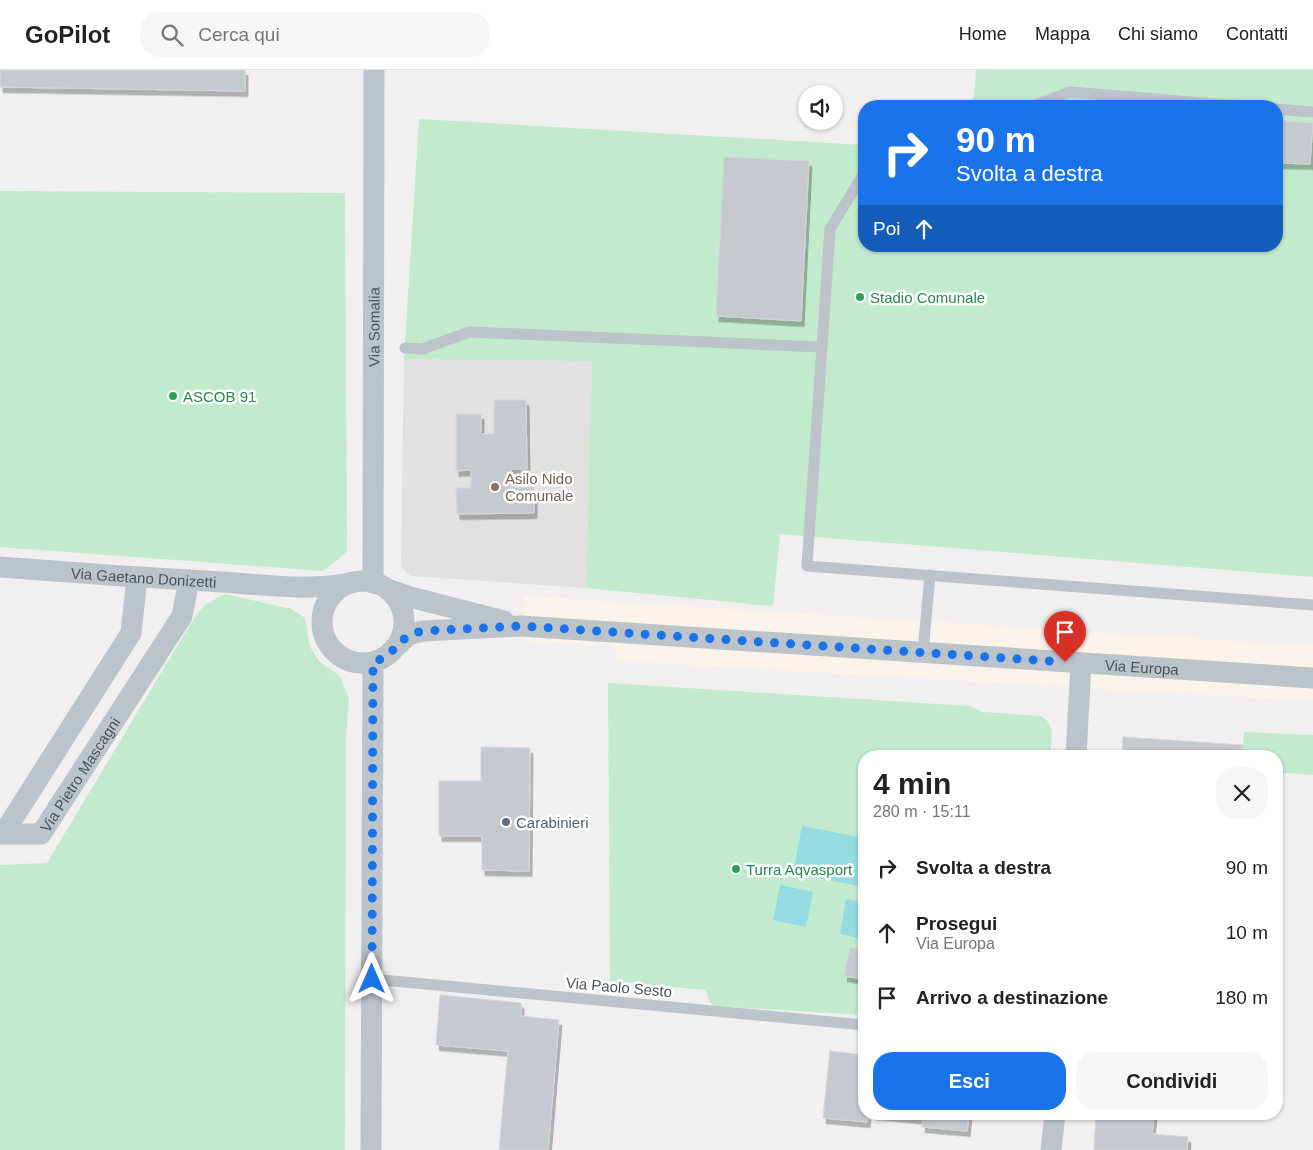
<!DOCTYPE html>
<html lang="it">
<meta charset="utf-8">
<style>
body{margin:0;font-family:Helvetica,sans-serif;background:#f6f6f6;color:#222;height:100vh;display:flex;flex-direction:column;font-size:19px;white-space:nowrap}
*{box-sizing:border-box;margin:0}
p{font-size:16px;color:#767676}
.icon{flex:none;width:28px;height:28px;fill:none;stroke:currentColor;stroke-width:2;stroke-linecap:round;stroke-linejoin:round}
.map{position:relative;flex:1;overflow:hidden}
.drawer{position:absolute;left:858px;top:680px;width:425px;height:370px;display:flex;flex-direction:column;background:#fff;border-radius:20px;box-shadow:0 1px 4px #0004}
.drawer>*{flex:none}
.hud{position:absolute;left:858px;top:30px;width:425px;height:152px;border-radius:20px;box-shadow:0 1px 4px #0004;background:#1a73e8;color:#fff;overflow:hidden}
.tools{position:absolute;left:798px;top:15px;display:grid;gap:10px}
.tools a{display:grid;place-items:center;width:45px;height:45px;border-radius:50%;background:#fff;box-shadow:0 1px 4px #0004;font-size:25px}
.pin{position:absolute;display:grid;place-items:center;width:42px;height:42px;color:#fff;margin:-51px -21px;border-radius:50% 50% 50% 0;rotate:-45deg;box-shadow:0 0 5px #0007}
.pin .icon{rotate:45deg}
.me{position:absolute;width:55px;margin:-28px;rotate:0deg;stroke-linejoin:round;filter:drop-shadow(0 0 4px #0008)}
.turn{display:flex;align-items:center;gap:18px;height:105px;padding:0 15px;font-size:22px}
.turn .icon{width:65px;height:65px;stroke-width:2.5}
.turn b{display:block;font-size:35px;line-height:42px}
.then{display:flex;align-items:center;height:48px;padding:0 15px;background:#0003;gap:10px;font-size:19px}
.round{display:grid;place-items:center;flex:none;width:52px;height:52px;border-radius:20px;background:#f6f6f6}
.overview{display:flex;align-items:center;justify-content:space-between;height:85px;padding:0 15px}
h1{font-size:30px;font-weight:600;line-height:38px}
.action{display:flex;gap:10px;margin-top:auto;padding:10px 15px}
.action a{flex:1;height:58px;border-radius:20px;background:#1a73e8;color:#fff;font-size:20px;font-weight:600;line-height:58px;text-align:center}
.action a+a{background:#f6f6f6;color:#222}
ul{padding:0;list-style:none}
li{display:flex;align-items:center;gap:15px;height:65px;padding:0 15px}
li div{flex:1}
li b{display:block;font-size:19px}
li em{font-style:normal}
header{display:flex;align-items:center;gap:30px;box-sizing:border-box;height:70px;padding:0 25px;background:#fff;border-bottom:1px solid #e0e0e0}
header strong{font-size:24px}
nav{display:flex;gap:28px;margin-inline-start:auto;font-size:18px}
.search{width:350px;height:45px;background:#f6f6f6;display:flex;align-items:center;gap:12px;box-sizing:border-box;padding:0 18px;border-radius:20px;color:#767676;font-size:19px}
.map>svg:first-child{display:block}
.commercial{fill:#faf3ea}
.education{fill:#e2e0e0}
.green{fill:#c2eacd}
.water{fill:#94dbe2}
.building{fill:#c6cace;stroke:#d3d6d9;filter:url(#shadow)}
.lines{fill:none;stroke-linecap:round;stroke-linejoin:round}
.lane{stroke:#bcc4ca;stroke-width:11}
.street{stroke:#bcc4ca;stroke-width:21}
.route{stroke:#1a73e8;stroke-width:9;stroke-dasharray:0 16.2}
.leisure-dot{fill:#2e9e5b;stroke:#fff;stroke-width:2}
.education-dot{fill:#8d6e63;stroke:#fff;stroke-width:2}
.service-dot{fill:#5c6f8a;stroke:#fff;stroke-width:2}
.labels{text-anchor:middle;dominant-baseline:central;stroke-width:5;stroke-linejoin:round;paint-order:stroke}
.leisure-label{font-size:15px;fill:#27864d;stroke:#fff;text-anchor:start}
.street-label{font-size:15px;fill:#49545a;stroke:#fff}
.education-label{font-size:15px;fill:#785e54;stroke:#fff;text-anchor:start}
.service-label{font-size:15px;fill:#4e5e75;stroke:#fff;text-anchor:start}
</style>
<header>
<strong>GoPilot</strong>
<div class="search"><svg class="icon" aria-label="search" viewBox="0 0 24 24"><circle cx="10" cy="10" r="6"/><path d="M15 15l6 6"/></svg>Cerca qui</div>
<nav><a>Home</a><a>Mappa</a><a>Chi siamo</a><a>Contatti</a></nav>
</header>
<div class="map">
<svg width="1313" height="1080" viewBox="0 0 1313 1080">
<defs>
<filter id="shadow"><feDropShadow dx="3" dy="5.5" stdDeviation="0" flood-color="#0004"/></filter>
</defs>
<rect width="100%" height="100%" fill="#f1efef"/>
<!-- commercial -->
<polygon class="commercial" points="524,526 1296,575 1313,574 1313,631 617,591 614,575 524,571"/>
<!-- education -->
<polygon class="education" points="404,289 592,290 586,518 411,506 401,496"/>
<!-- green -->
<g class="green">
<polygon points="976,0 1313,0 1313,507 780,464 773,536 586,518 592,291 404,289 419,49 864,75 864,176 1276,176 1276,36 973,36"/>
<polygon points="0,121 345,123 347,482 323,501 0,477"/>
<polygon points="225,524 291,539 305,548 310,577 319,591 340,606 349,629 346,667 345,1080 0,1080 0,795 47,793 194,548 206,534"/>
<path d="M 608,613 L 969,636 L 983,642 L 1039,646 C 1057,651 1051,672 1050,686 L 864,686 L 864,945 L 712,936 L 705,920 L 610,911 Z"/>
<polygon points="1244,662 1313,665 1313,705 1276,702 1276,686 1242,686"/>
</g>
<!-- water -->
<g class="water">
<polygon points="802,756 864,768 864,817 793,803"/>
<polygon points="780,815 813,822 806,857 773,850"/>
<polygon points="846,829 864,833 864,869 840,864"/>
</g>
<!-- building -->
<g class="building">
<polygon points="0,0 245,0 245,21 0,17"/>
<polygon points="1276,50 1313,53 1310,94 1276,93"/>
<polygon points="724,87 809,91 801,251 716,246"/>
<polygon points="494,330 526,330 527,399 511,399 512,418 534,417 534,443 457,444 456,418 471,418 471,400 456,401 456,344 481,344 481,364 494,364"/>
<polygon points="1123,667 1243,675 1242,686 1122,686"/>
<polygon points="481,677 530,678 529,801 482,800 482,766 439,766 439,711 481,711"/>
<polygon points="850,877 864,879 864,909 844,906"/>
<polygon points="440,925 521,933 521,946 559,950 548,1080 499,1080 508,981 436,975"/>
<polygon points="830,981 864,985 864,1044 868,1044 867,1052 823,1048"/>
<polygon points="873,1044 969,1044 967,1061 922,1057 923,1049"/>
<polygon points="1096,1044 1154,1044 1152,1064 1188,1067 1187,1080 1094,1080"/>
</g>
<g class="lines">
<!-- lane -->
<g class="lane">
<polyline points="1032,36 1070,22 1240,36"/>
<polyline points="1276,39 1313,42"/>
<polyline points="864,103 830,159 807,496 1313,535"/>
<polyline points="405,278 422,279 470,262 822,277"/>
<polyline points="923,582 930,505"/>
<polyline points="372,909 864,955"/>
</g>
<!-- street -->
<g class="street">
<path id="s1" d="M 0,497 C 74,503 148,508 222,512 C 266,515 311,522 355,512"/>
<circle cx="363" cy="552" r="41"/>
<path id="s2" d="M 373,513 L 374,0"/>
<polyline points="387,519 410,527 504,551"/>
<path id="s3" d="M 398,575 L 408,565 L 423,561 L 521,556 L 1313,608"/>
<polyline points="1076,686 1081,593"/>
<path id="s4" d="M 0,764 L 41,764 L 182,546 L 189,510"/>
<polyline points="3,764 131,563 137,508"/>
<polyline points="371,1080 373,592"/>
<polyline points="1051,1080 1055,1044"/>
</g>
</g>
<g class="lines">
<!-- route -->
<path class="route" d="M 372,909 L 373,592 C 398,585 396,565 424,561 L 521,556 L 1065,592"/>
</g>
<!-- markers -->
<g class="leisure-dot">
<circle cx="860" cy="227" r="5"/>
<circle cx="173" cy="326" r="5"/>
<circle cx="736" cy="799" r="5"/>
</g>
<circle class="education-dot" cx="495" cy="417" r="5"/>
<circle class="service-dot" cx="506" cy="752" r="5"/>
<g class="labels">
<!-- leisure labels -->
<g class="leisure-label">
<text x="870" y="227">Stadio Comunale</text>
<text x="183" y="326">ASCOB 91</text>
<text x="746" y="799">Turra Aqvasport</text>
</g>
<!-- street labels -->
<g class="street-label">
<text stroke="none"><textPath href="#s2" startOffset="256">Via Somalia</textPath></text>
<text stroke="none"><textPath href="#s1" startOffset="144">Via Gaetano Donizetti</textPath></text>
<text stroke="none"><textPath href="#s3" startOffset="750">Via Europa</textPath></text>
<text stroke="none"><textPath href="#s4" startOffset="112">Via Pietro Mascagni</textPath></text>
<text transform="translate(619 917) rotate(5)">Via Paolo Sesto</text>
</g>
<!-- education labels -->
<g class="education-label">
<text x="505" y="408">Asilo Nido<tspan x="505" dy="17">Comunale</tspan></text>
</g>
<!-- service labels -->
<g class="service-label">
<text x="516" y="752">Carabinieri</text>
</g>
</g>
</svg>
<div class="tools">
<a><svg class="icon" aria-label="sound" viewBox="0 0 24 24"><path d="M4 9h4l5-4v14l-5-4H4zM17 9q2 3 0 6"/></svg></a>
</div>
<div class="pin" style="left:1065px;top:592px;background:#d93025"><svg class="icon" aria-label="arrive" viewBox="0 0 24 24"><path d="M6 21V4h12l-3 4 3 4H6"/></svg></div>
<svg class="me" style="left:372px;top:909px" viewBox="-20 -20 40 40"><path d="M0-17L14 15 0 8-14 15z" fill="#1a73e8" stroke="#fff" stroke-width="4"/></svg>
<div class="hud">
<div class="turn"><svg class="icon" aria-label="right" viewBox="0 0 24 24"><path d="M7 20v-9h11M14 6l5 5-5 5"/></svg><div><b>90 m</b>Svolta a destra</div></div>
<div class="then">Poi<svg class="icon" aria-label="ahead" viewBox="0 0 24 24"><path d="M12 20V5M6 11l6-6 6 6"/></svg></div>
</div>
<section class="drawer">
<div class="overview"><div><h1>4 min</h1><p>280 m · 15:11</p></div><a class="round"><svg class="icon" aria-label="close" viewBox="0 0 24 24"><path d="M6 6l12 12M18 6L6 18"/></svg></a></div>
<ul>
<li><svg class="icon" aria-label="right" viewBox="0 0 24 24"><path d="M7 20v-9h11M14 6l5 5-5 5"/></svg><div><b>Svolta a destra</b></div><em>90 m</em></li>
<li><svg class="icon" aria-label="ahead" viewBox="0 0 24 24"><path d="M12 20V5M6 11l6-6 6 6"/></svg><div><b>Prosegui</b><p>Via Europa</p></div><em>10 m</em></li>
<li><svg class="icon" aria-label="arrive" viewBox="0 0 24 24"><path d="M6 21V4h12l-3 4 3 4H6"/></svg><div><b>Arrivo a destinazione</b></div><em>180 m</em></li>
</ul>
<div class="action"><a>Esci</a><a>Condividi</a></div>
</section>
</div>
